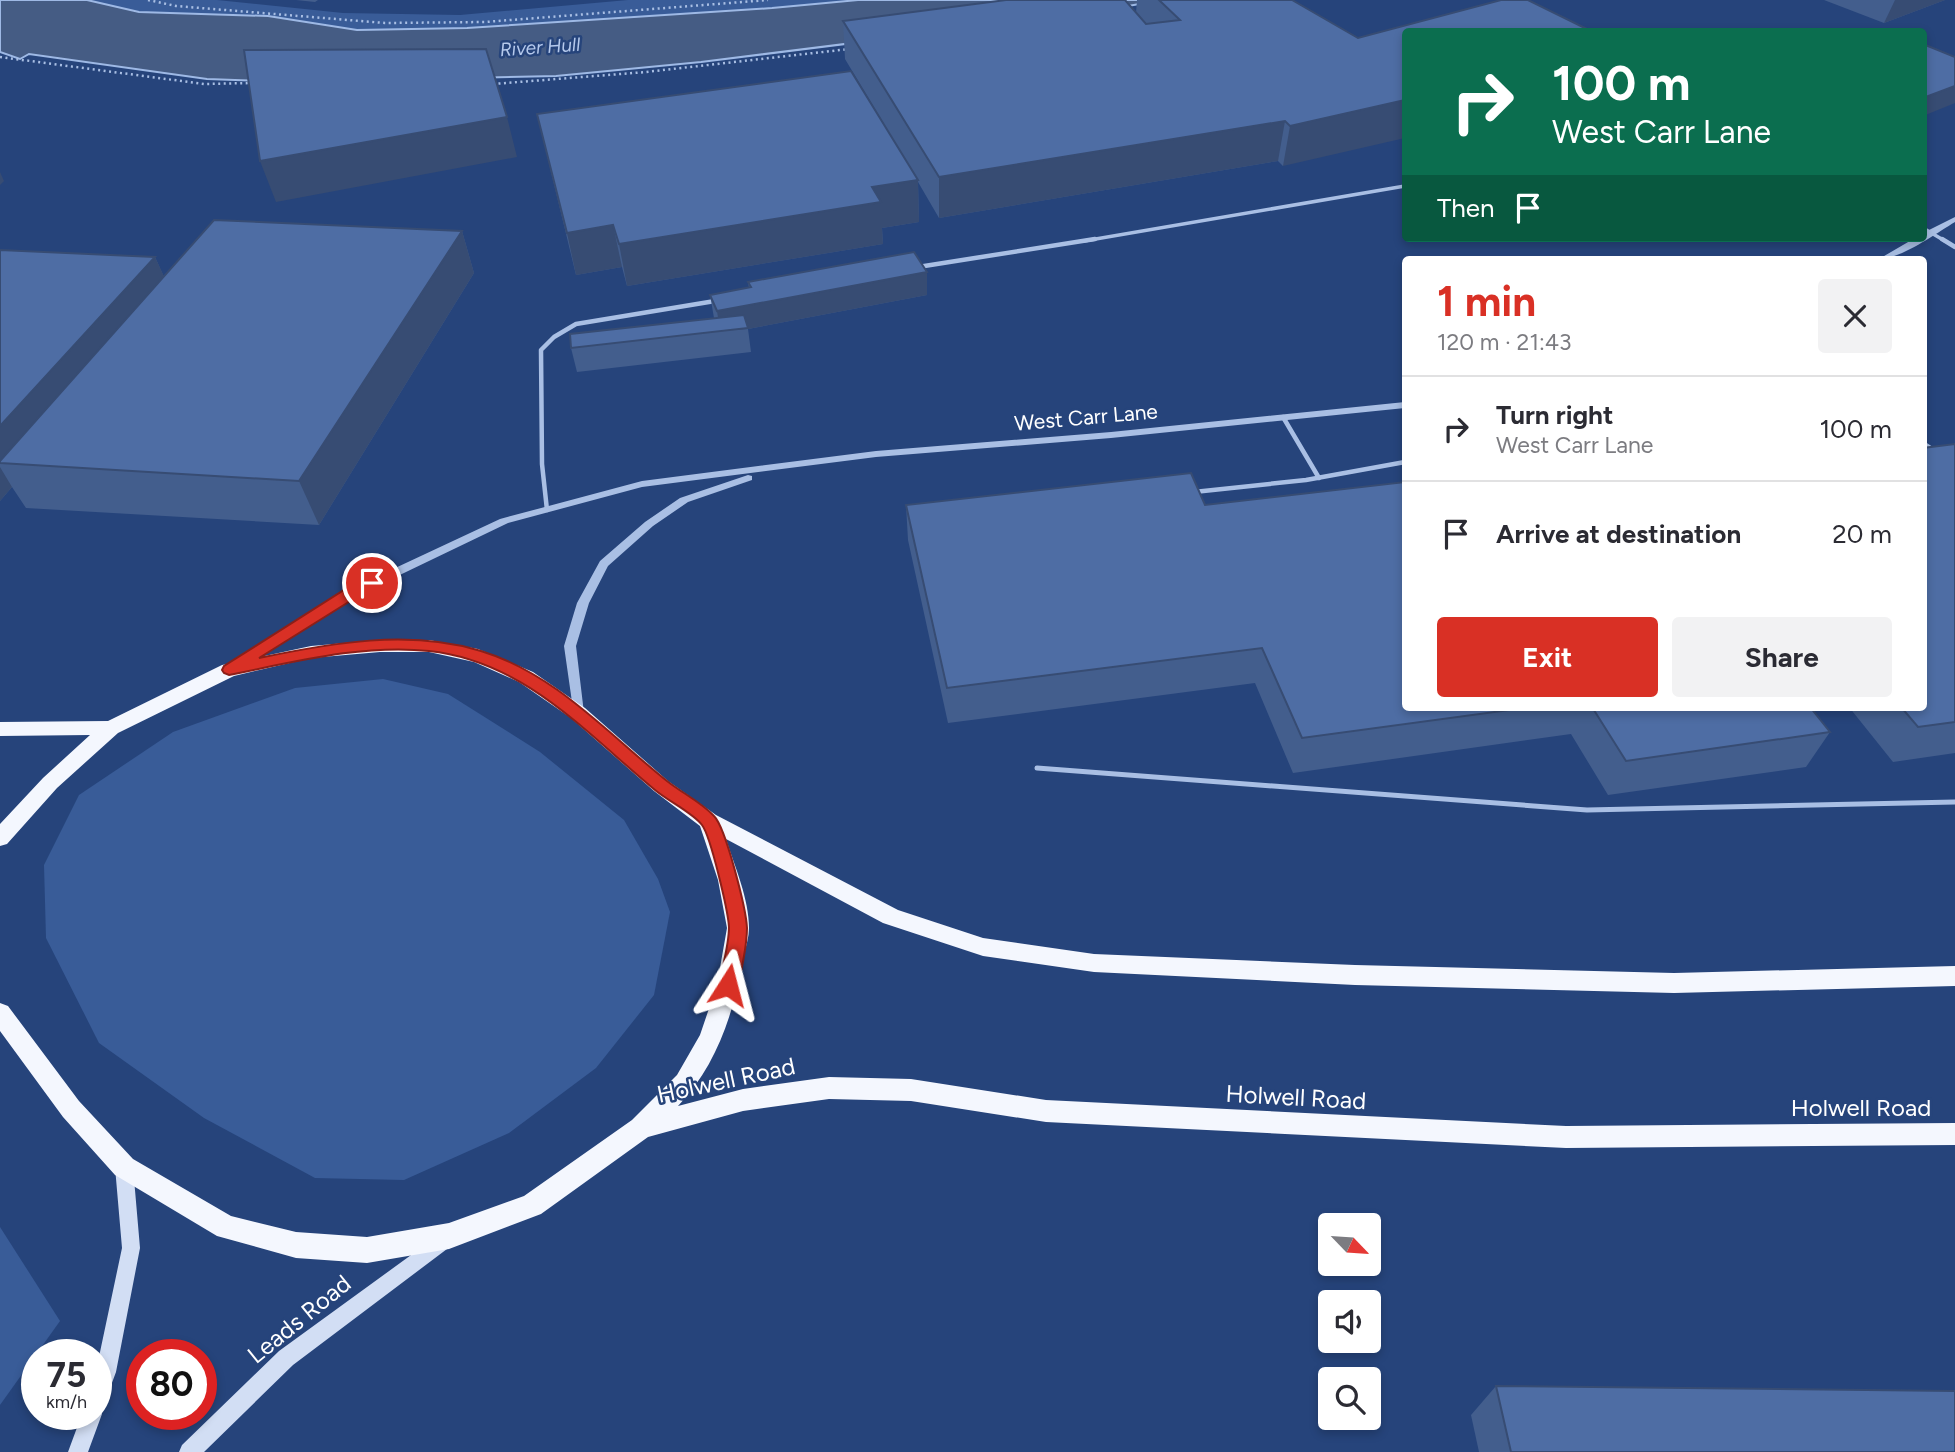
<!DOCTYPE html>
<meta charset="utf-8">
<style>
body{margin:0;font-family:Figtree,sans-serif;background:#f2f2f3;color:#2b2b33;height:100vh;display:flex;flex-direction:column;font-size:26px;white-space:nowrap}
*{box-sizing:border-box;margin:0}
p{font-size:23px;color:#7c7c81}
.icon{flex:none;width:38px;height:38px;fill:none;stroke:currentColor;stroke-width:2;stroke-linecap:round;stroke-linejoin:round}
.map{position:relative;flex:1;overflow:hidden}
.drawer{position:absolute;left:1402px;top:256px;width:525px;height:455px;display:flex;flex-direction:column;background:#fff;border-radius:7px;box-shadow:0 4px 10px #0003}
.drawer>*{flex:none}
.top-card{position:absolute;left:1402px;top:28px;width:525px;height:214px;border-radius:7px;box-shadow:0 4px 10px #0003;background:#0b6e4f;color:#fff;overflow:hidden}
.needle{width:46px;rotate:115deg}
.fabs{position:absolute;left:1318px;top:1213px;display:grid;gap:14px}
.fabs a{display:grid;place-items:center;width:63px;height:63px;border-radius:7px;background:#fff;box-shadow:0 4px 10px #0003;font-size:35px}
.speed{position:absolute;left:21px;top:1339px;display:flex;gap:14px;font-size:35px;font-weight:700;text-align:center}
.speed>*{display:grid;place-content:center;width:91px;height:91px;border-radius:50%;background:#fff;box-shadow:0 4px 10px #0003;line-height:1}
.speed small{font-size:18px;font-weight:400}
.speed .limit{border:10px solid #d22;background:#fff;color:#111}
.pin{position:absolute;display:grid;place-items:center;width:60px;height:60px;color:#fff;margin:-30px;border:4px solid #fff;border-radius:50%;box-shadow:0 2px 7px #0007}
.me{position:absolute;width:77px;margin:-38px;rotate:9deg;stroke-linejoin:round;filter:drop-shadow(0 0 5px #0008)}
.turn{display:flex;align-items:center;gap:24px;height:147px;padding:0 35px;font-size:32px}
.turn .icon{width:91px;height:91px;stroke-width:2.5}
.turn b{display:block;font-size:49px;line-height:60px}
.then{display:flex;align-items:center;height:66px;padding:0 35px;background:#0003;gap:14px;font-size:26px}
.round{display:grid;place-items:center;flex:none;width:74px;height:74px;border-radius:7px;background:#f2f2f3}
.head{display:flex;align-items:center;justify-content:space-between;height:119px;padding:0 35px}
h1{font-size:42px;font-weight:700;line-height:52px;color:#d93025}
.action{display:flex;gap:14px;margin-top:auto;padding:14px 35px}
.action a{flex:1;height:80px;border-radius:7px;background:#d93025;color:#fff;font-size:28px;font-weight:700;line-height:80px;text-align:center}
.action a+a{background:#f2f2f3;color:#2b2b33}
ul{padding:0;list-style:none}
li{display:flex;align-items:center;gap:21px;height:105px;padding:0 35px;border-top:2px solid #e1e1e2}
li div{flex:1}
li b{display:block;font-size:26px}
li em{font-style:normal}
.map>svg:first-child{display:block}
.green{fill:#395c98}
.water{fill:#455c84;stroke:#9eb9e5;stroke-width:2}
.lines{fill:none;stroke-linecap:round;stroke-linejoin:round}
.path{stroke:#a9bfe4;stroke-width:2.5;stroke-dasharray:2 3.5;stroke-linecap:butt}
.service-far2{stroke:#a9bfe4;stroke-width:3.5}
.service-far1{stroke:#a9bfe4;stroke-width:4.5}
.service{stroke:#a9bfe4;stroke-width:5}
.tertiary{fill:#a9bfe4;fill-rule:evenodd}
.secondary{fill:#d2def4;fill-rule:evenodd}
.trunk{fill:#f4f7fe;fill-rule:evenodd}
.wall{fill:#435e8d}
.shaded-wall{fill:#374c73}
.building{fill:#4e6da4;stroke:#374c73;stroke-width:2}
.route{fill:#d93025;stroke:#8d1f18;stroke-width:2}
.labels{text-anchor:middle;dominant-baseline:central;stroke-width:5;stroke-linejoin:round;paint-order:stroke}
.far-water-label{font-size:19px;font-style:italic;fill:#b5c9ec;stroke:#26447b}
.street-label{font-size:21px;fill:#fff;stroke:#26447b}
.near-street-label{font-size:24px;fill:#fff;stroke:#26447b}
</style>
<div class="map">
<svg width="1955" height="1452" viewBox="0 0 1955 1452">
<rect width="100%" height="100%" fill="#26447b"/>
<!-- green -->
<g class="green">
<polygon points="87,0 217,0 343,13 460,15 628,0 858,0 772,8 467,28 357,30 268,16 139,12"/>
<polygon points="383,679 448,694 540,752 624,820 658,879 670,912 654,995 596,1068 509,1133 404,1180 315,1178 204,1118 99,1043 46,938 44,865 79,795 173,732 295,688"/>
<polygon points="0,1227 60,1321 0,1405"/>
</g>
<!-- water -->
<polygon class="water" points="0,0 87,0 139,12 268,16 357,30 467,28 772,8 858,0 1162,0 1077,15 701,62 556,76 292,82 207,79 29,54 20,59 0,52"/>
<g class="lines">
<!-- path -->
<g class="path">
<polyline points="148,0 176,6 385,23 485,22 768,0"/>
<polyline points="0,57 204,84 253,83"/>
<polyline points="493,84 646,72 849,49"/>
</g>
<!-- service-far2 -->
<g class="service-far2">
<polyline points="1923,228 1945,241"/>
<polyline points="1084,241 1405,186"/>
</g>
<!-- service-far1 -->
<g class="service-far1">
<polyline points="1942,239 1955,247"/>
<polyline points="918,267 1095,239"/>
<polyline points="1283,417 1319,478"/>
<polyline points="1923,443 1935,451"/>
<polyline points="1194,492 1306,480 1405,462"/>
<polyline points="547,510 542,464 541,350 554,337 576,324 715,301"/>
</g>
<!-- service -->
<polyline class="service" points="1037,768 1587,810 1955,802"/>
<!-- tertiary -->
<g class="tertiary">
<path d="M 1955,217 L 1955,222 C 1935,234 1901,259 1879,259 L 1915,238 L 1923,238 L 1923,233 Z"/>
<polygon points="1405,402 1405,408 1111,438 876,457 642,487 508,523 354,597 237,671 233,672 227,668 229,665 346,591 500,519 642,481 876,451 1111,432"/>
<polygon points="748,475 752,476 752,480 688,502 653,526 608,566 589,603 576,646 584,713 578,717 574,716 564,646 577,603 600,561 645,522 680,498"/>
</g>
<!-- secondary -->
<g class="secondary">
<polygon points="124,1158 130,1161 133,1167 140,1248 116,1372 103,1407 100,1408 102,1414 88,1452 68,1452 82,1414 96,1414 96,1371 122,1248 115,1167 118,1161"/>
<polygon points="440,1234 447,1237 449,1243 447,1249 293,1365 204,1452 179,1452 182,1445 279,1351"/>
</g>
<!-- trunk -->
<path class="trunk" d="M 380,640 L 429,640 L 478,649 L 533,672 L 585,708 L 668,781 L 716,815 L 898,910 L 983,938 L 1094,954 L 1355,965 L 1674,973 L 1955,966 L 1955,986 L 1674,993 L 1355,985 L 1094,972 L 983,956 L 883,923 L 726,839 C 735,867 749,899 749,928 C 749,937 746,946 744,955 C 735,1009 717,1066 678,1106 L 743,1089 L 829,1077 L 911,1079 L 1046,1100 L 1566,1126 L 1955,1123 L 1955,1145 L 1566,1148 L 1046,1122 L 911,1101 L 829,1099 L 743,1111 L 648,1137 L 541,1214 L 449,1249 L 367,1263 L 296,1258 L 217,1236 L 115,1175 L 63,1117 L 0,1031 L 0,1003 L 8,1006 L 79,1101 L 133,1159 L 231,1216 L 296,1232 L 367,1237 L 449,1223 L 524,1196 L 632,1120 L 677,1075 L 700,1035 L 717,985 L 727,928 L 718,880 L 700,826 L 654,791 L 571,718 L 519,682 L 474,662 L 429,652 L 380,652 L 311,658 L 234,676 L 118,733 L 57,788 L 7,844 L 0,846 L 0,824 L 43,778 L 90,735 L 0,736 L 0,722 L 108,721 L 222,665 L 311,646 Z"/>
</g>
<!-- wall -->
<g class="wall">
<polygon points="296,0 318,0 315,2"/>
<polygon points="1137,0 1292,0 1358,38 1405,32 1283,166 1278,161 939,218 918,182 919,222 882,228 883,244 627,286 622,267 576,275 537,114 884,124 845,59 843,21 1136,13"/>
<polygon points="1824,0 1945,0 1884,23"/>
<polygon points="462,231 474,273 319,525 26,508 12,487 0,501 0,250 155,257 164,277"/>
<polygon points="927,272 927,295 748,329 751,352 577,372 571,348 714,318 710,295 749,288 748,282"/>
<polygon points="1955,444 1955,753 1893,762 1849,707 1923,707"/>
<polygon points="906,505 1205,505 1405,707 1810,707 1830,732 1806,767 1608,795 1571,734 1293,773 1255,683 948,723 908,540"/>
<polygon points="1496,1386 1955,1452 1479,1452 1471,1415"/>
</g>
<!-- shaded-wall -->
<g class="shaded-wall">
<polygon points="1895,0 1945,0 1884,23"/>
<polygon points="1955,86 1955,103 1923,116 1923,98"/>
<polygon points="1405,100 1405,138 1283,166 1290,126"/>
<polygon points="507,117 517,157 276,202 260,161"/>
<polygon points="1285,121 1278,161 939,218 939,177"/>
<polygon points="0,172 4,181 0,185"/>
<polygon points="918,180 919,222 882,228 883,244 627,286 619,244 872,187"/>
<polygon points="613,225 622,267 576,275 567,233"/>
<polygon points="462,231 474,273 319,525 299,481"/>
<polygon points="155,257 175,300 0,463 0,426"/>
<polygon points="927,272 927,295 748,329 720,331 717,311"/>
<polygon points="0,467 12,487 0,501"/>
</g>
<!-- building -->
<g class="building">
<polygon points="1006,0 1125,0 1146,24 1180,20 1159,0 1292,0 1358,38 1501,0 1528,0 1593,32 1405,32 1405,100 1290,126 1285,121 939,177 843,21"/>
<polygon points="1923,44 1955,57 1955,86 1923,98"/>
<polygon points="486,49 507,117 260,161 244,50"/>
<polygon points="851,71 918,180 872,187 881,202 619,244 613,225 567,233 537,114"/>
<polygon points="214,220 462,231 299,481 0,463 0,461"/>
<polygon points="0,250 155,257 0,426"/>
<polygon points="914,252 927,272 717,311 710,295 751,287 748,282"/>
<polygon points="744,315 748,328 571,348 570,334"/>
<polygon points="1955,444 1955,722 1918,727 1901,707 1923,707 1923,448"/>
<polygon points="1191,473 1205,505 1405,482 1405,707 1531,707 1302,738 1262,648 947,688 906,505"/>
<polygon points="1592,707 1810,707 1830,732 1626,761"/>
<polygon points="1496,1386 1955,1391 1955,1452 1511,1452"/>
</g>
<!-- route -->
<path class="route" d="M 372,579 L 379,583 L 259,658 C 331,643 409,629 481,651 C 556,674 608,734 667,781 C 682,793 701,802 714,816 C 726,828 746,909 747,928 C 747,943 741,978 735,991 L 728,993 L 722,991 L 719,985 C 722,967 729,946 729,927 C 728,911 711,837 702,825 C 693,813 668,801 655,790 C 586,733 524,661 429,651 C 362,644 294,662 229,675 L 224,673 L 222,670 L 224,666 L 344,590 Z"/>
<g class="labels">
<!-- far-water labels -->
<g class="far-water-label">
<text transform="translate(540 47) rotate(-4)">River Hull</text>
</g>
<!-- street labels -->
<g class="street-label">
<text transform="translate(1086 417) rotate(-5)">West Carr Lane</text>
</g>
<!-- near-street labels -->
<g class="near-street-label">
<text transform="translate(726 1080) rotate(-12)">Holwell Road</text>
<text transform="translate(1296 1097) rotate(3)">Holwell Road</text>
<text x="1861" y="1107">Holwell Road</text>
<text transform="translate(299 1319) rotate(-39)">Leads Road</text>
</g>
</g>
</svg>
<div class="fabs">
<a><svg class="needle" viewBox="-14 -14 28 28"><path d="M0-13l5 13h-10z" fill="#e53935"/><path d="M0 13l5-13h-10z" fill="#7c7c81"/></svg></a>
<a><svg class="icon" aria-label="sound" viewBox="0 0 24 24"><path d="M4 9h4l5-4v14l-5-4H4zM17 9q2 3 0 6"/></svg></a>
<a><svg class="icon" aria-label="search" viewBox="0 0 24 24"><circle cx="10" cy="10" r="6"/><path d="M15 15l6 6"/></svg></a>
</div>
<div class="speed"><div>75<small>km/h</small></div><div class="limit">80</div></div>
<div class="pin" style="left:372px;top:583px;background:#d93025"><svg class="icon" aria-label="arrive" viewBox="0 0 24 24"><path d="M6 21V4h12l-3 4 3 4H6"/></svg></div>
<svg class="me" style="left:728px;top:985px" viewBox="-20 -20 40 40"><path d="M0-17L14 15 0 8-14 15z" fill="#d93025" stroke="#fff" stroke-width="4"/></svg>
<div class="top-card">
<div class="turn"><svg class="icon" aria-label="right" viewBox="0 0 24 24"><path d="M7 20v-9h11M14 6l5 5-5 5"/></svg><div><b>100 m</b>West Carr Lane</div></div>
<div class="then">Then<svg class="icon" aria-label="arrive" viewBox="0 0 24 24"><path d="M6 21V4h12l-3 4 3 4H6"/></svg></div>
</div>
<section class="drawer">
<div class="head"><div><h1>1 min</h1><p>120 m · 21:43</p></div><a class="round"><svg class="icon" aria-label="close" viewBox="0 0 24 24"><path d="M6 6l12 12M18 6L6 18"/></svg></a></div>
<ul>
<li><svg class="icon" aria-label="right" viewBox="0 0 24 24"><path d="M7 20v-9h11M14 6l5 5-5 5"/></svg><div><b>Turn right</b><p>West Carr Lane</p></div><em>100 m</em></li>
<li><svg class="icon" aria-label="arrive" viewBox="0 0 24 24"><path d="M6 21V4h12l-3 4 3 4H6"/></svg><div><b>Arrive at destination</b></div><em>20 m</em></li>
</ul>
<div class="action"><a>Exit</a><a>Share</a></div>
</section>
</div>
